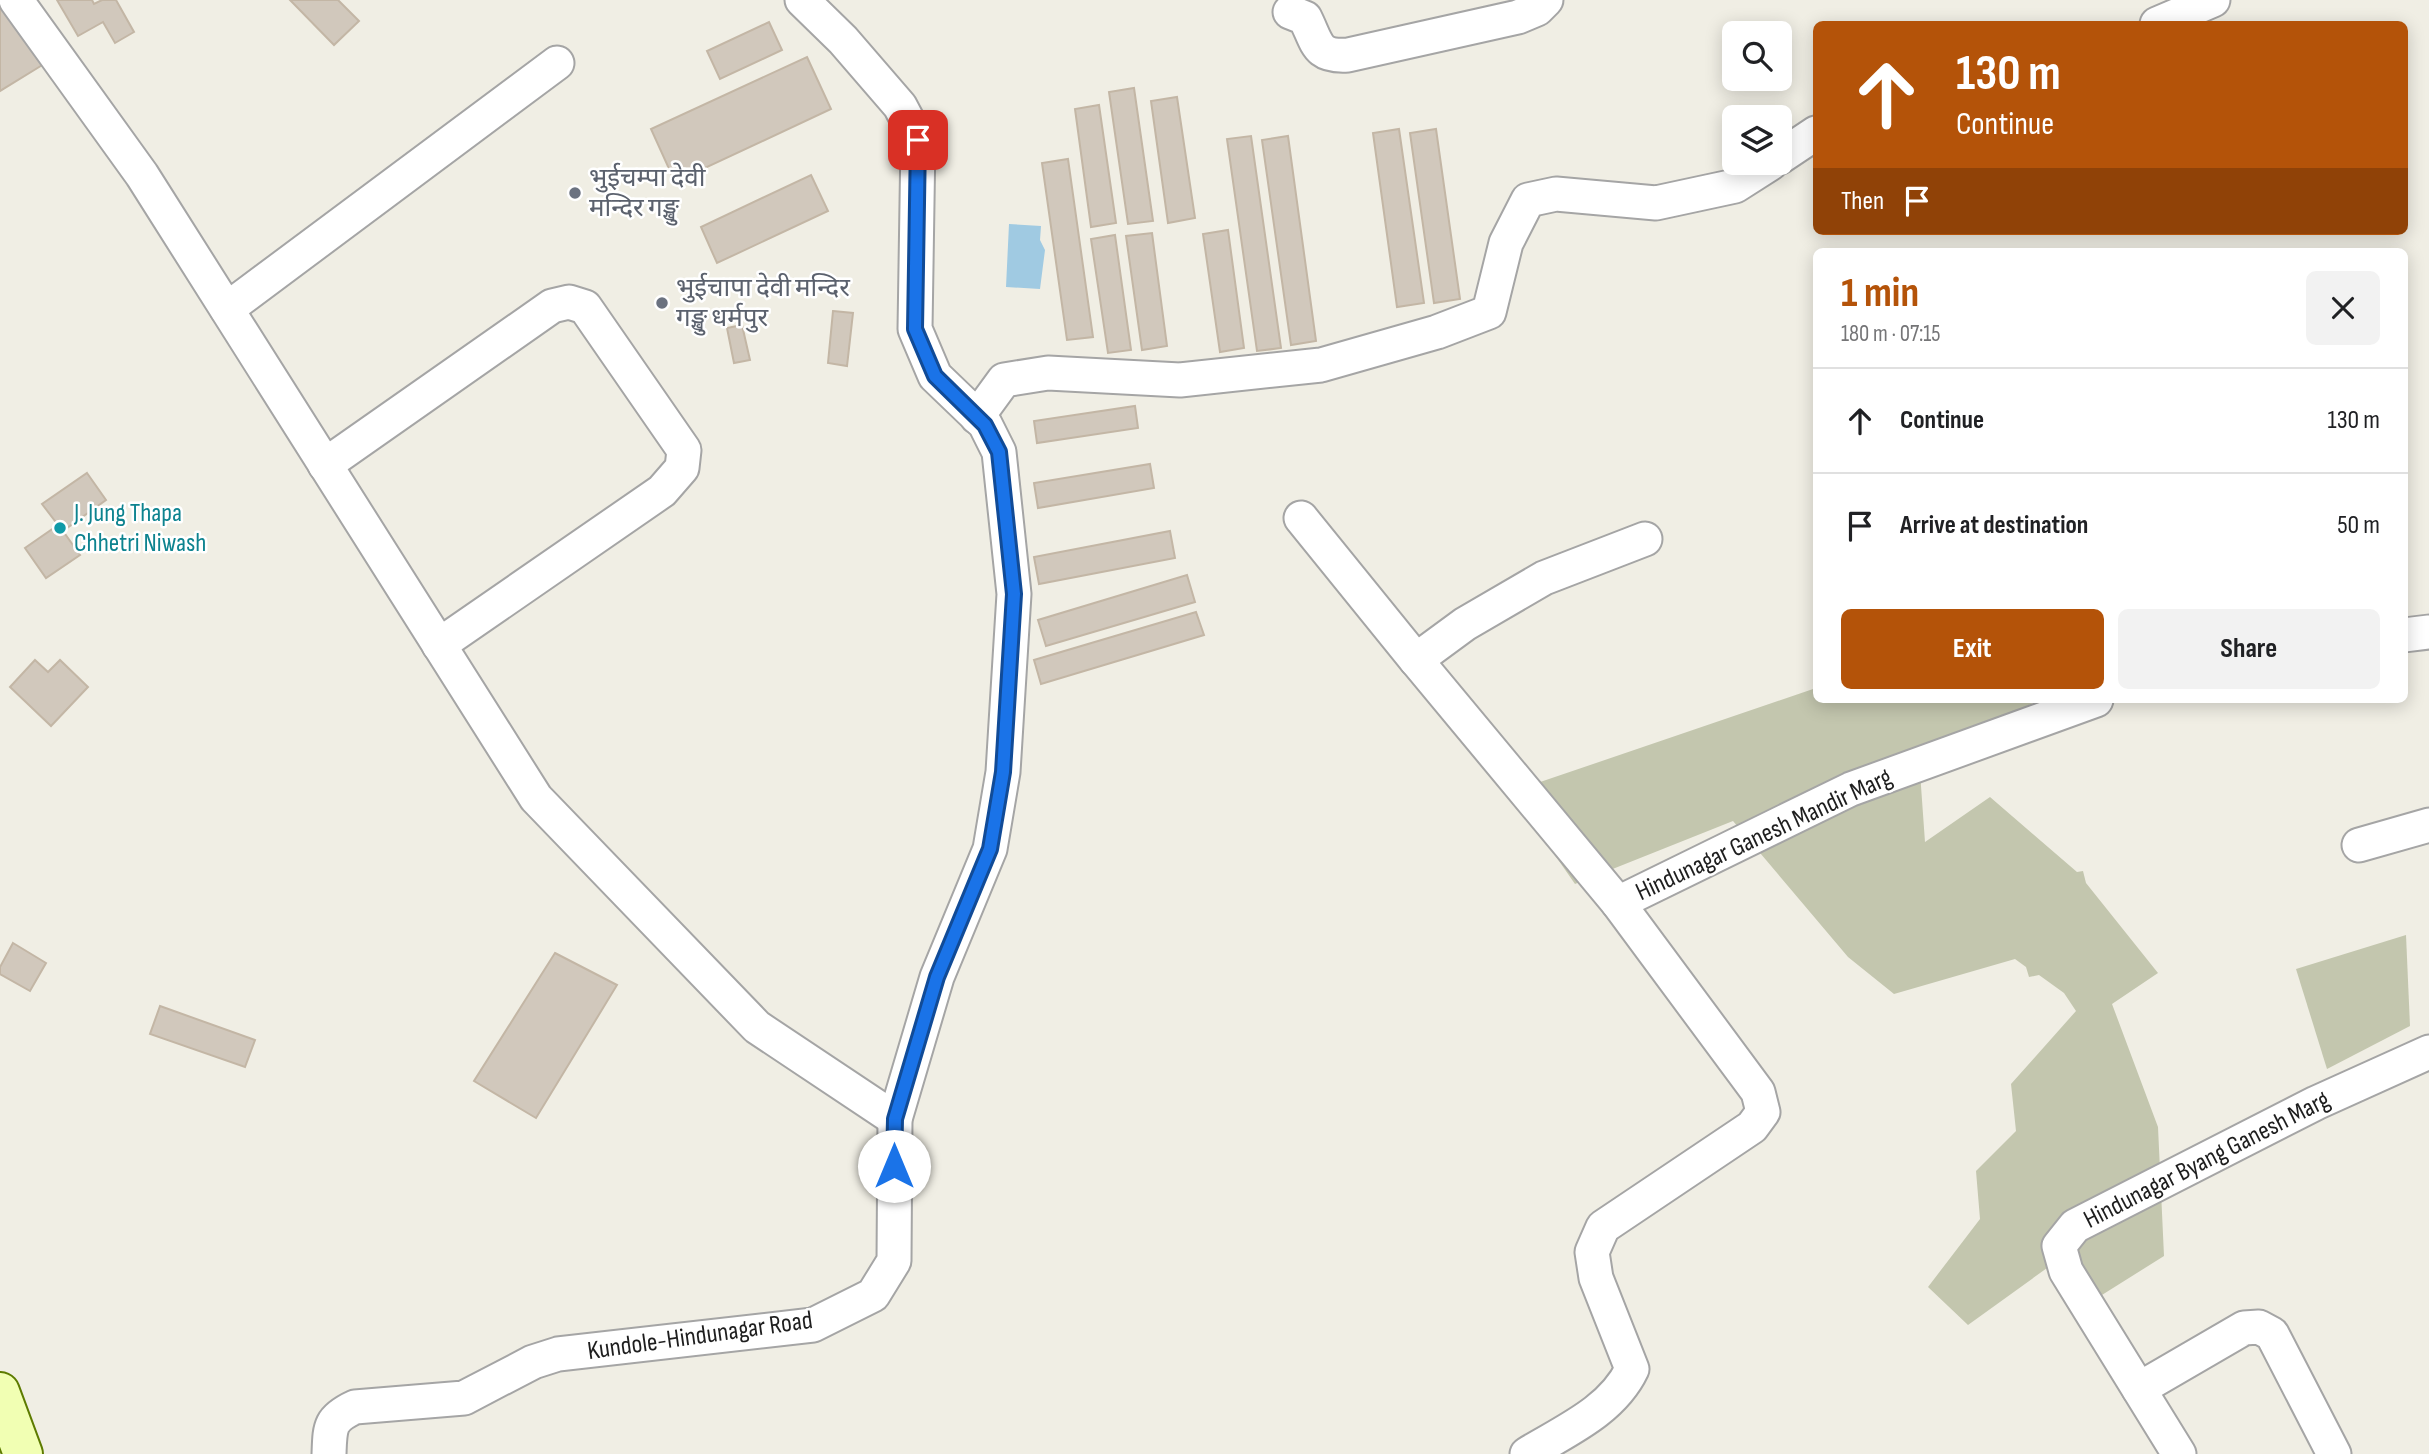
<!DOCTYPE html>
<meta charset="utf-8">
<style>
body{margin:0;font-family:"Sofia Sans Condensed","Noto Sans Devanagari",sans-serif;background:#f2f2f2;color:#202124;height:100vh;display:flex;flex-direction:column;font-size:26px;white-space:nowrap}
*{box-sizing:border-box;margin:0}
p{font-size:23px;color:#757577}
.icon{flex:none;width:38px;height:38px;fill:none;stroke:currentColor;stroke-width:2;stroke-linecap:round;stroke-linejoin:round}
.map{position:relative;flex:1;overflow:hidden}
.drawer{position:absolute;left:1813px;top:248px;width:595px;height:455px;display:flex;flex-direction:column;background:#fff;border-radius:10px;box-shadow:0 4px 18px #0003}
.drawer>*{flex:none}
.hud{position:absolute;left:1813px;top:21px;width:595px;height:214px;border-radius:10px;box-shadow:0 4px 18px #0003;background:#b45309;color:#fff;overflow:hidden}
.tools{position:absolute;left:1722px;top:21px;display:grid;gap:14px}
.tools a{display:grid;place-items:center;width:70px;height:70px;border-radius:10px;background:#fff;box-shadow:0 4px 18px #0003;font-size:35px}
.pin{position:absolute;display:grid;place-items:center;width:60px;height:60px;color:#fff;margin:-30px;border-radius:14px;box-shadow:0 4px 10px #0006}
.me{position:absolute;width:77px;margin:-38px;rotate:0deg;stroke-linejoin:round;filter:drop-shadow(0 0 5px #0008)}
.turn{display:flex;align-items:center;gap:24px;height:147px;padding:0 28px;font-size:32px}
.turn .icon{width:91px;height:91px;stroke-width:2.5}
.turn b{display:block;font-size:49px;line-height:60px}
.then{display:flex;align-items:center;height:66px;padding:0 28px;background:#0003;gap:14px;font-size:26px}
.round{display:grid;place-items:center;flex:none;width:74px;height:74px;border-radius:10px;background:#f2f2f2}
.overview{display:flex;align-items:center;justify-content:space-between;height:119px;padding:0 28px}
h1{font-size:42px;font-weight:700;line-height:52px;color:#b45309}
.cta{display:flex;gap:14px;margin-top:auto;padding:14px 28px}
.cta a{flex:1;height:80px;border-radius:10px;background:#b45309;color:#fff;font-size:28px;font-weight:700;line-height:80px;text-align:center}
.cta a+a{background:#f2f2f2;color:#202124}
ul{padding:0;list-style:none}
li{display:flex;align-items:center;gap:21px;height:105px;padding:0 28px;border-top:2px solid #e0e0e0}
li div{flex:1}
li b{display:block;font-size:26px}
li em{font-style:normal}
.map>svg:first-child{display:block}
.construction{fill:#c3c6ae}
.water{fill:#a0cae2}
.building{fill:#d1c8bc;stroke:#c3b6a5;stroke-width:2}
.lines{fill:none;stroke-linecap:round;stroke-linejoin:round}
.street-casing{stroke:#a5a5a5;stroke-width:37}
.secondary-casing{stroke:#5d7b00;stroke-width:42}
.street{stroke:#fff;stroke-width:33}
.secondary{stroke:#f1ffb3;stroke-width:38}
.route-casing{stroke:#114b97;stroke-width:18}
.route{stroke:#1a73e8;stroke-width:12}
.worship-dot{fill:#6b7280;stroke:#fff;stroke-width:2.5}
.culture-dot{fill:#0f9aa8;stroke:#fff;stroke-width:2.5}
.labels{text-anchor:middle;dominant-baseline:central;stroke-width:5;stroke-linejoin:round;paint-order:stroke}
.worship-label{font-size:26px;fill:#5b616d;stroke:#fff;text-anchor:start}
.culture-label{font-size:26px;fill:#0d838f;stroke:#fff;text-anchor:start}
.street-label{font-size:26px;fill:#1e1e1e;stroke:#fff}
</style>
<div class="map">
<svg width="2429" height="1454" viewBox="0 0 2429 1454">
<rect width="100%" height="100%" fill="#f0eee4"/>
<!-- construction -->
<g class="construction">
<polygon points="1816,688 1816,700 2032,700 2033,703 1919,758 1925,842 1990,797 2077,872 2083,871 2086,883 2158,973 2112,1004 2158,1127 2164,1256 2078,1310 2047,1268 1968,1325 1928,1287 1980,1219 1976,1171 2016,1131 2011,1084 2076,1011 2064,993 2039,975 2029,977 2026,967 2015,959 1894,994 1848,957 1733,821 1575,884 1511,792"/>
<polygon points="2406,935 2410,1026 2327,1069 2296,969"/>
</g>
<!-- water -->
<polygon class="water" points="1009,224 1041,226 1040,240 1045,250 1040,289 1006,287"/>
<!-- building -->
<g class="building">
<polygon points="57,0 92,0 94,4 102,0 116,0 134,32 115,43 103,22 78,36"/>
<polygon points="290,0 338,0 359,21 334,45"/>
<polygon points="11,2 44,64 0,91 0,9"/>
<polygon points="769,22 782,50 720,79 707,51"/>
<polygon points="807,57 831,109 675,182 651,129"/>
<polygon points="1134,88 1153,221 1128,224 1109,92"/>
<polygon points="1177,97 1195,218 1168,223 1151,101"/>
<polygon points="1099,105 1116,223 1091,227 1075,109"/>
<polygon points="1399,129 1424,303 1397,307 1373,133"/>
<polygon points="1436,129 1460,299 1434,303 1410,133"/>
<polygon points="1251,136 1281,348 1257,351 1227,139"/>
<polygon points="1288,136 1316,341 1291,345 1262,140"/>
<polygon points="1068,159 1093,337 1067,340 1042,163"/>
<polygon points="811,175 828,211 717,263 701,227"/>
<polygon points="1228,230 1244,348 1220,352 1203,234"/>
<polygon points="1152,233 1167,346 1142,350 1126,236"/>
<polygon points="1115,235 1131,350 1108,353 1091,239"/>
<polygon points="833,311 853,313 847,366 828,363"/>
<polygon points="742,325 750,360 734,363 727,328"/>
<polygon points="1135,406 1138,428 1037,443 1034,421"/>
<polygon points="1150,464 1154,488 1038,508 1034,483"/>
<polygon points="87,473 106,500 63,531 80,555 46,578 25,548 58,525 42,504"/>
<polygon points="1170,531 1175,558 1039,584 1034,557"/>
<polygon points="1187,575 1195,602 1046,646 1038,620"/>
<polygon points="1196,612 1204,635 1041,684 1034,660"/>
<polygon points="35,660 48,672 60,660 88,687 51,726 10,687"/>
<polygon points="13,943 46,963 30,991 0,974 0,967"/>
<polygon points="555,953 617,985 536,1118 474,1081"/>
<polygon points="160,1006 255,1040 245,1067 150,1034"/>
</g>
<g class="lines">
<!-- street casing -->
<g class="street-casing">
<g id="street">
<polyline points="16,0 142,175 536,798 757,1027 895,1119"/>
<path d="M 1290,12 L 1305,18 C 1318,44 1316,57 1348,55 L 1518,17 L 1537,9 L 1546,0"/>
<polyline points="2157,24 2213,0"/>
<polyline points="1780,157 1816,133"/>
<polyline points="227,309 557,63"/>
<polyline points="977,417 1004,380 1048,373 1180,380 1321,365 1437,332 1489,312 1506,243 1528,200 1556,194 1656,203 1735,186 1771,163"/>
<polyline points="325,465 552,306 569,302 585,307 684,450 682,468 662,491 439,645"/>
<polyline points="1301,518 1416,660"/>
<polyline points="2404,635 2429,632"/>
<polyline points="2359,845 2429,825"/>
<polyline points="1618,903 1851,789 2096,700"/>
<polyline points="2139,1389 2244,1328 2259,1327 2272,1334 2334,1454"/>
<path d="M 329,1454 C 330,1427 329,1419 355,1407 L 464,1398 L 533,1362 L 558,1354 L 813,1325 L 873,1295 L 894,1261 L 895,1119 L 937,977 L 990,849 L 1003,772 L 1014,594 L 999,452 L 985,424 L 935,376 L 915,329 L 918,140 L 900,106 L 843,40 L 802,0"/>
<path d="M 1527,1454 C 1565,1431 1612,1411 1632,1369 L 1596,1278 L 1592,1252 L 1603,1227 L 1752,1127 L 1763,1112 L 1758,1092 L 1618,903 L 1416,660 L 1465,624 L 1544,578 L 1645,539"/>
<polyline points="2179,1454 2066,1271 2059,1246 2075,1226 2316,1103 2429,1052"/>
</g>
</g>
<!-- secondary casing -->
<g class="secondary-casing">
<polyline id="secondary" points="0,1392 23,1454"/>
</g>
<!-- street -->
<use href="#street" class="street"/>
<!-- secondary -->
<use href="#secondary" class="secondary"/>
</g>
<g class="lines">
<!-- route casing -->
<g class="route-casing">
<polyline id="route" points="894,1166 895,1119 937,977 990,849 1003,772 1014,594 999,452 985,425 935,376 915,329 918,140"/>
</g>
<!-- route -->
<use href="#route" class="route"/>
</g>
<!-- markers -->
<g class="worship-dot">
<circle cx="575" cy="193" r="7"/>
<circle cx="662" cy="303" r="7"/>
</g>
<circle class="culture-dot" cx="60" cy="528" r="7"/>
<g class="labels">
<!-- worship labels -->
<g class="worship-label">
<text x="589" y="178">भुईचम्पा देवी<tspan x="589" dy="30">मन्दिर गङ्खु</tspan></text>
<text x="676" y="288">भुईचापा देवी मन्दिर<tspan x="676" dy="30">गङ्खु धर्मपुर</tspan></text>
</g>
<!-- culture labels -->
<g class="culture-label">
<text x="74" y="513">J. Jung Thapa<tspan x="74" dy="30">Chhetri Niwash</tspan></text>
</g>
<!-- street labels -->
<g class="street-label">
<text transform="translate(1764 835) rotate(-25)">Hindunagar Ganesh Mandir Marg</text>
<text transform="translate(2207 1160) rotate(-27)">Hindunagar Byang Ganesh Marg</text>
<text transform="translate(700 1336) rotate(-8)">Kundole-Hindunagar Road</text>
</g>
</g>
</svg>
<div class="tools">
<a><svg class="icon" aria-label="search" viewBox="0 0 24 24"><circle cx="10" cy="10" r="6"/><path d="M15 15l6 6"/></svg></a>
<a><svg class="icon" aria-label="layers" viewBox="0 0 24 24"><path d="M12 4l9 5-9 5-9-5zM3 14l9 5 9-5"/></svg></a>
</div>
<div class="pin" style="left:918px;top:140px;background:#d93025"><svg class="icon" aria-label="arrive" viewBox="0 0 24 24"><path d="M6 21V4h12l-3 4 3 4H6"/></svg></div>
<svg class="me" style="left:894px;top:1166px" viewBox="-20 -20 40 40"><circle r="19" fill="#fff"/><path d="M0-13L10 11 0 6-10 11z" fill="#1a73e8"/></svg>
<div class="hud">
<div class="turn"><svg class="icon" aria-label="ahead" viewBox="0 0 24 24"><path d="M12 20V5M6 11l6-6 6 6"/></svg><div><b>130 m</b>Continue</div></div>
<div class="then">Then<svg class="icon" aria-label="arrive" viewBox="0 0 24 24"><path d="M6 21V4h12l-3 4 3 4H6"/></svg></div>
</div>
<section class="drawer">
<div class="overview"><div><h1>1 min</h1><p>180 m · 07:15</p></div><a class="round"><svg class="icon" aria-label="close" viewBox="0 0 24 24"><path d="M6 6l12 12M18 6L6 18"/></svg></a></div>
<ul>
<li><svg class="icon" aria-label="ahead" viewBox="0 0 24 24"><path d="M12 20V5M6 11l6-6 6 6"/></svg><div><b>Continue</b></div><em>130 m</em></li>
<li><svg class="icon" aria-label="arrive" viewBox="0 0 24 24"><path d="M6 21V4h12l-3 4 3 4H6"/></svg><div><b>Arrive at destination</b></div><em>50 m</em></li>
</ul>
<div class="cta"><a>Exit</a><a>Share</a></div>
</section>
</div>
